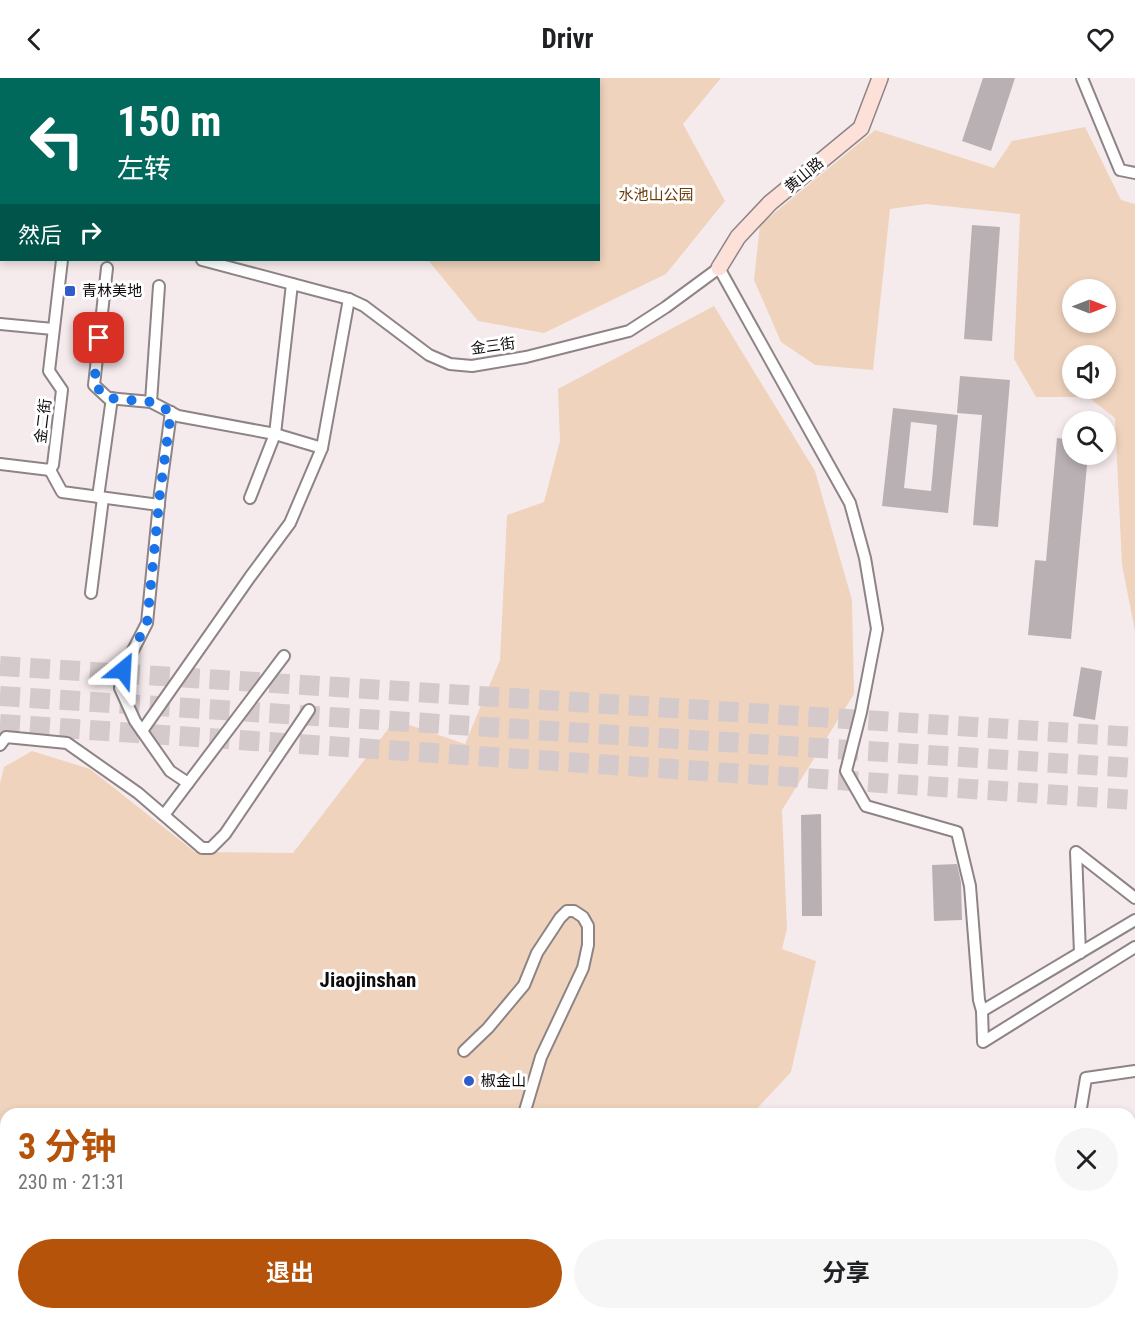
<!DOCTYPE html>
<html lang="zh">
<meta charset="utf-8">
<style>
body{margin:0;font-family:"Roboto Condensed","Noto Sans SC",sans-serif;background:#f6f6f6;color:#202124;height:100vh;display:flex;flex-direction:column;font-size:22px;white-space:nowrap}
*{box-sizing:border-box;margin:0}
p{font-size:20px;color:#757577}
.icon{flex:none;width:33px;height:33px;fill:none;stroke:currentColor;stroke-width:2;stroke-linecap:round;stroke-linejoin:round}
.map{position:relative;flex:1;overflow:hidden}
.details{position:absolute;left:0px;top:1030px;width:1136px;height:212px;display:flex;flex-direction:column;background:#fff;border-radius:18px 18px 0 0;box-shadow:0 3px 9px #0003}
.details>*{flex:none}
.guide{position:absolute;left:0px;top:0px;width:600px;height:183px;box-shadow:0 3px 9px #0003;background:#00695c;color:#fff;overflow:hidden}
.needle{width:39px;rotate:90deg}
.controls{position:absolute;left:1062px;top:201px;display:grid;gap:12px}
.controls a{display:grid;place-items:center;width:54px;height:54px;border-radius:50%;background:#fff;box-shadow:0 3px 9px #0003;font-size:30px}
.pin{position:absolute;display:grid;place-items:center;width:51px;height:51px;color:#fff;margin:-26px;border-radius:12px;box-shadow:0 3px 9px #0006}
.me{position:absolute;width:66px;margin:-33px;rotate:27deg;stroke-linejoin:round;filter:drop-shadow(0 0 4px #0008)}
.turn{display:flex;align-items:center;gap:21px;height:126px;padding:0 18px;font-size:27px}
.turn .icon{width:78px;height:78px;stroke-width:2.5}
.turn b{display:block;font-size:42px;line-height:51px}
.then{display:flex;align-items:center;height:57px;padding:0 18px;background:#0003;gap:12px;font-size:22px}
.round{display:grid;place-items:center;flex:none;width:63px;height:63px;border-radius:32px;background:#f6f6f6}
.overview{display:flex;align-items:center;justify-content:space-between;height:102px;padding:0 18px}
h1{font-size:36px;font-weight:700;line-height:45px;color:#b45309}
.cta{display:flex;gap:12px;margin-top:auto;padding:12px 18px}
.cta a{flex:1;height:69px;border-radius:36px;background:#b45309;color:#fff;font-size:24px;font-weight:700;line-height:69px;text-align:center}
.cta a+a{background:#f6f6f6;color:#202124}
header{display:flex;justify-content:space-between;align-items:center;height:78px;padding:0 18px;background:#fff;font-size:27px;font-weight:700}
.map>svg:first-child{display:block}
.green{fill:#efd3bd;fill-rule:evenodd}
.building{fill:#b9b0b3;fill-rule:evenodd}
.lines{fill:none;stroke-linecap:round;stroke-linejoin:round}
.highway-tunnel{stroke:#d4cacb;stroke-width:20;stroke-dasharray:20 10;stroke-linecap:butt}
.street-casing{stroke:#8e8485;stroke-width:14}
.secondary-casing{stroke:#8e8485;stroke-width:18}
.street{stroke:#fff;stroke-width:10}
.secondary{stroke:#fde1d9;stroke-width:15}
.route{stroke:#1a73e8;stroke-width:10;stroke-dasharray:0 18}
.poi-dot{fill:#305ccb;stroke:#fff;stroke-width:2}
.labels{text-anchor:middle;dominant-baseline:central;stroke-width:6;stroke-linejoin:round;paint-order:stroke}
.street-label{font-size:15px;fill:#100c0d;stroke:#fff}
.park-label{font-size:15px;fill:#6c3b09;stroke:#fff}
.poi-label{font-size:15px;fill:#100c0d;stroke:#fff;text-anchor:start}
.district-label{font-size:21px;font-weight:bold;fill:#100c0d;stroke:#fff}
</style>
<header><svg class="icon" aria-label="back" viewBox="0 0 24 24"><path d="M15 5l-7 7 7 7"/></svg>Drivr<svg class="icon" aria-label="heart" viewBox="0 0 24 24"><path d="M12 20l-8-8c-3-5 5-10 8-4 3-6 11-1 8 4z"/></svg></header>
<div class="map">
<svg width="1135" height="1241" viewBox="0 0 1135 1241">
<rect width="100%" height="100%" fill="#f6ebec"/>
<!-- green -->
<g class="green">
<polygon points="0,0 48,0 2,2 1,81"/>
<polygon points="354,0 721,0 683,46 725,123 666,196 544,255 478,243 428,182 598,182 598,2"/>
<path d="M 1085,49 L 1121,122 L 1135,126 L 1135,553 L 1122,487 L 1115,340 L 1088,319 L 1036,319 L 1014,281 L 1020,136 L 926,126 L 890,131 L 873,292 L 815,287 L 781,264 L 754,202 L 760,147 L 875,52 L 994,90 L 1012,63 ZM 1072,212 L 1106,212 L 1106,244 L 1072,244 ZM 1072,278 L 1106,278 L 1106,310 L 1072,310 Z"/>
<polygon points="714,228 815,393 852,522 854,616 782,732 787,851 782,871 816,883 791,994 752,1036 6,1036 6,1122 4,1112 0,1112 0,706 4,689 32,673 90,691 195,774 293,775 395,642 465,666 500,582 507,437 544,424 560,363 558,311"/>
<polygon points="6,1169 6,1236 683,1236 681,1241 0,1241 0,1172"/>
</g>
<!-- building -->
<g class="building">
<polygon points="983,0 1015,0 991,73 962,63"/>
<polygon points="972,147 1000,149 992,263 964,261"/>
<polygon points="960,298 1010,302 998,449 973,447 982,337 957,335"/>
<path d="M 893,330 L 958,337 L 948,435 L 882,428 ZM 911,344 L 937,347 L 931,413 L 904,410 Z"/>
<polygon points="1057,360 1072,362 1072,376 1088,376 1071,561 1028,557 1035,482 1046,483"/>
<polygon points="1081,589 1102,593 1095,642 1073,638"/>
<polygon points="821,736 822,838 802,838 801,737"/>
<polygon points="957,786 961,804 962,842 934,843 932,787"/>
</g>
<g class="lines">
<!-- highway-tunnel -->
<g class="highway-tunnel">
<polyline points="0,588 1135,659"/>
<polyline points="0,618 1135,690"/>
<polyline points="0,646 1135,722"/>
</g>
<!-- street casing -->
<g class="street-casing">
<g id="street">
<polyline points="1082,0 1120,92 1135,95"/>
<polyline points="57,2 57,0"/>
<polyline points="223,2 223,0"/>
<polyline points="0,153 2,153"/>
<polyline points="202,182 349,221 364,228 429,277 450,286 472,288 526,279 629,253 666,229 719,190 850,425 865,480 877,551 861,634 846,693 866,728 957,754 970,808 979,922 982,933 1135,842"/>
<polyline points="107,190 94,307 108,320 151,324 178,338 275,356 322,370"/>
<polyline points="0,246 53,251"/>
<polyline points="151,324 159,208"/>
<polyline points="171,334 160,415 147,545 123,592 120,610 135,643 170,693 188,705"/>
<polyline points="0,386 50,392 53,387 62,312 49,293 62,182"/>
<polyline points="50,392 62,414 159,427"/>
<polyline points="98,419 112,320"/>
<polyline points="250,420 275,356 292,206"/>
<polyline points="91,515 103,420"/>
<polyline points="142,653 250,499 290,445 322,370 349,221"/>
<polyline points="0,667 6,659 67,665 138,715 202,770 211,770 225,756 309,632"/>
<polyline points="164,737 284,578"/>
<polyline points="1080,875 1076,774 1135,820"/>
<polyline points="982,933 983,964 1135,869"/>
<polyline points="464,973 488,950 524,907 537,875 560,840 567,833 574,833 583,839 588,848 588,867 583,890 541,979 524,1036"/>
<polyline points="1080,1036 1086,1000 1135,993"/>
<polyline points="1130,1072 1135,1071"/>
<polyline points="404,1241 407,1236"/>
<polyline points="784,1241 785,1236"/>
<polyline points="911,1241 912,1236"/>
</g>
</g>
<!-- secondary casing -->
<g class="secondary-casing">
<g id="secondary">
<polyline points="719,190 738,159 770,125 861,50 880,0"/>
<polyline points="1130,1177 1135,1174"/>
<polyline points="1048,1241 1052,1236"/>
</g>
</g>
<!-- street -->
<use href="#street" class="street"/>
<!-- secondary -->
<use href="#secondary" class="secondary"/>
</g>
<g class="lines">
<!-- route -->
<polyline class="route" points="99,260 94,307 108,320 151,324 171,334 160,415 147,545 123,592"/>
</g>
<!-- markers -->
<g class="poi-dot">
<rect x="64" y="207" width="12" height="12" rx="3"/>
<circle cx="469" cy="1003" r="6"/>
</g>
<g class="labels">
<!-- street labels -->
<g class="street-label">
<text transform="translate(804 97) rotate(-40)">黄山路</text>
<text transform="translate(493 268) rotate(-8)">金三街</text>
<text transform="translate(43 343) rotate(-83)">金二街</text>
</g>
<!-- park labels -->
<g class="park-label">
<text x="656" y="117">水池山公园</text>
</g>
<!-- poi labels -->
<g class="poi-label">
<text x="82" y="213">青林美地</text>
<text x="481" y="1003">椒金山</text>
</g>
<!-- district labels -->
<g class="district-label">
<text x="368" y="902">Jiaojinshan</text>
</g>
</g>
</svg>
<div class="controls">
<a><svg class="needle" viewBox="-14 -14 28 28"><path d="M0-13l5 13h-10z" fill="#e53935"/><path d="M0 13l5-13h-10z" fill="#757577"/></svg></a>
<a><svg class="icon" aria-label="sound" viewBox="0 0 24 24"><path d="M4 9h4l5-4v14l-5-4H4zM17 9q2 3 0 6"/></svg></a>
<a><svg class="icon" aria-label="search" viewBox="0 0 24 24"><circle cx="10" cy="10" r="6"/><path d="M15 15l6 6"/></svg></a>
</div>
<div class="pin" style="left:99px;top:260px;background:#d93025"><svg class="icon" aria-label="arrive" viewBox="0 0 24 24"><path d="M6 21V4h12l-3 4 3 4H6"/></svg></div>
<svg class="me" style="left:123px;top:592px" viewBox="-20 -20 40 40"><path d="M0-17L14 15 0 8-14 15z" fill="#1a73e8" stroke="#fff" stroke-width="4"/></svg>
<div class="guide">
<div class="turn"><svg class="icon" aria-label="left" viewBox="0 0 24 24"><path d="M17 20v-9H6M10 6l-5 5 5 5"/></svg><div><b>150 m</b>左转</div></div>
<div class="then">然后<svg class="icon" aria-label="right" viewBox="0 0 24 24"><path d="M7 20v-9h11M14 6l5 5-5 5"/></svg></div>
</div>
<section class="details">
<div class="overview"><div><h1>3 分钟</h1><p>230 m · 21:31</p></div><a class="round"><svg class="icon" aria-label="close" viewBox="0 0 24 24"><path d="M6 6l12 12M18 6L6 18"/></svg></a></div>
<div class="cta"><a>退出</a><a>分享</a></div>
</section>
</div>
